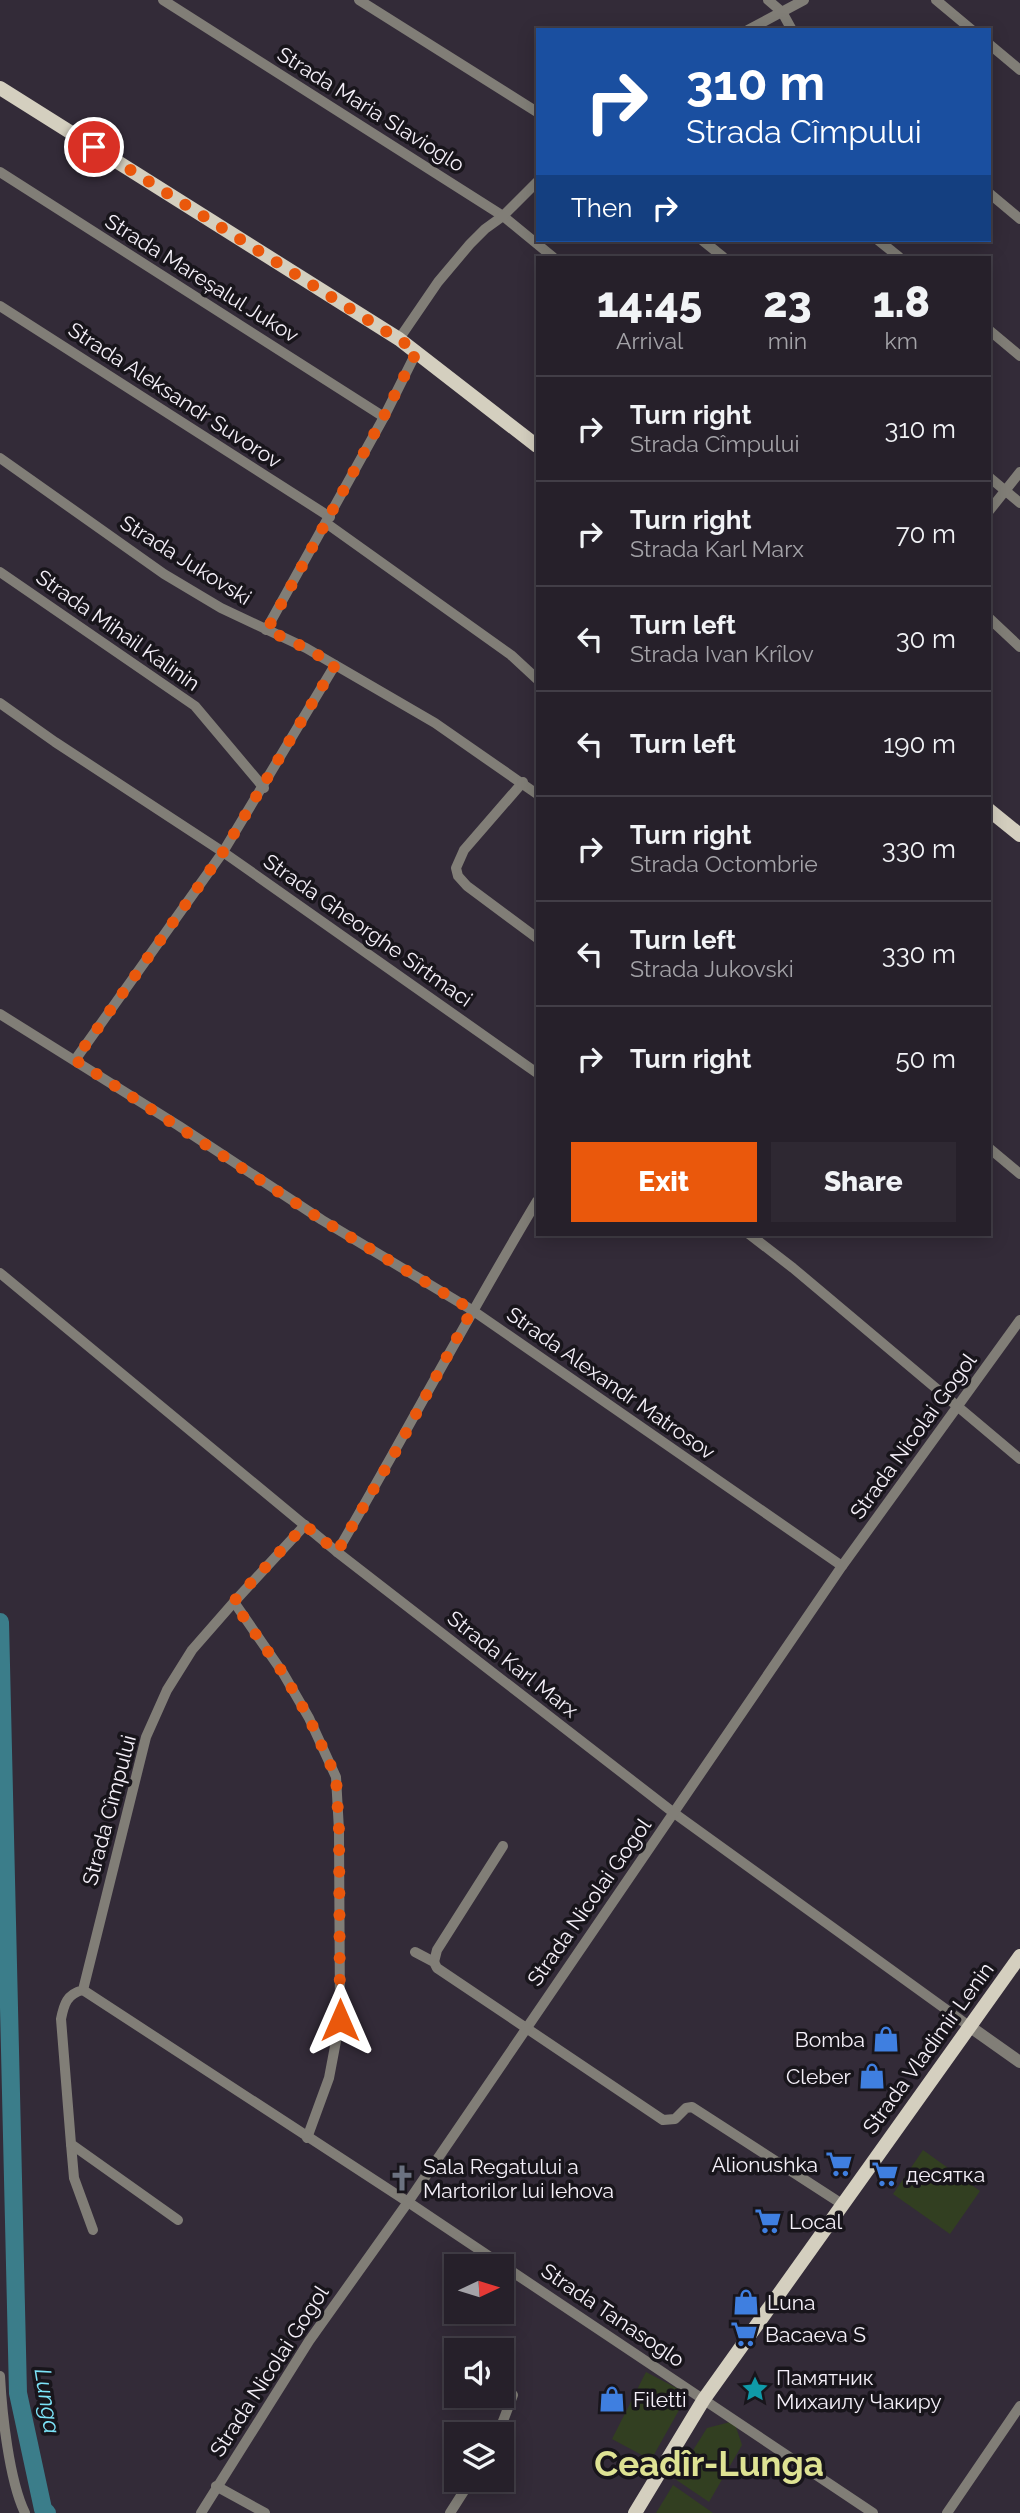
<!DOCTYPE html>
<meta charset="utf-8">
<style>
body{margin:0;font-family:Raleway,sans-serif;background:#2e2832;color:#f1f3f6;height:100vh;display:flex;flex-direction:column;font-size:26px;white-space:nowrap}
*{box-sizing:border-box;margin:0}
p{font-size:23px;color:#a4a3a8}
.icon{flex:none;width:38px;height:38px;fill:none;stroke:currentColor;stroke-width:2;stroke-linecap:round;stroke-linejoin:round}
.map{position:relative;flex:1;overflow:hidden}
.details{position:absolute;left:536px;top:256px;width:455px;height:980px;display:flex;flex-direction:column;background:#26202a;border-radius:0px;box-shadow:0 4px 18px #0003,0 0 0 2px #423e47}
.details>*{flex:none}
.guide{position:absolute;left:536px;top:28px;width:455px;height:214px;border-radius:0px;box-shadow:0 4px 18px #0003,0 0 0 2px #423e47;background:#1a4fa0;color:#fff;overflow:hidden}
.needle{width:46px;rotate:86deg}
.fabs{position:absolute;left:444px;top:2254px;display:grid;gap:14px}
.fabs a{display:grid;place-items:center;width:70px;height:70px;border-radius:0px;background:#26202a;box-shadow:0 4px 18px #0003,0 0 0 2px #423e47;font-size:35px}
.pin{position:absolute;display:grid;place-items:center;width:60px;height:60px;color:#fff;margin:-30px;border:4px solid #fff;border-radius:50%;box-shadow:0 2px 7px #0007}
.me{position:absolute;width:77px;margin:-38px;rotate:0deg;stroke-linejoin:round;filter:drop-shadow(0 0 5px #0008)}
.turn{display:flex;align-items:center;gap:24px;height:147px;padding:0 35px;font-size:32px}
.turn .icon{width:91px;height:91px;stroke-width:2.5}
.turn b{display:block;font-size:49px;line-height:60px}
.then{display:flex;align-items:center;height:66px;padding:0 35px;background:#0003;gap:14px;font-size:26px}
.eta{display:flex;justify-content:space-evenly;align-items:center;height:119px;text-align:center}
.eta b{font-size:42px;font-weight:800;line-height:49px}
.cta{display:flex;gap:14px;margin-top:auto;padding:14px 35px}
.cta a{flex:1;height:80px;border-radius:0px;background:#ea580c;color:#fff;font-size:28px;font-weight:800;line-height:80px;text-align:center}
.cta a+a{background:#2e2832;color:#f1f3f6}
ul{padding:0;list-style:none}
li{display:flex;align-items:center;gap:21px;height:105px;padding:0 35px;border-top:2px solid #423e47}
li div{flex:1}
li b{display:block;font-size:26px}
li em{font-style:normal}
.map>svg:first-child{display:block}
.green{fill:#323f21}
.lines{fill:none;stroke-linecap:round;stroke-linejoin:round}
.river{stroke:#3b7d8a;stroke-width:18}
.minor{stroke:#817e77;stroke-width:10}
.tertiary{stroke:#817e77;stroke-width:12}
.primary{stroke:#d4cfbf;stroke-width:14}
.route{stroke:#ea580c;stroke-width:12;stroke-dasharray:0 21.6}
.labels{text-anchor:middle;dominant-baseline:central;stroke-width:7;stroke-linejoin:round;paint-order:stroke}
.street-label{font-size:21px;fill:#f5f0f9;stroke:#18151b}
.poi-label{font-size:21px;fill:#f5f0f9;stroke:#18151b;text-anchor:start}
.water-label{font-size:23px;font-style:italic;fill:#7ce3f8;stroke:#18151b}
.town-label{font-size:35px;font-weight:bold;fill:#dee293;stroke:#18151b}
</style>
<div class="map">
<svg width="1020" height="2513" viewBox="0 0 1020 2513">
<rect width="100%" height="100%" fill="#332b38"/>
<!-- green -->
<g class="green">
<polygon points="923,2150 980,2191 950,2234 893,2194"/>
<polygon points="646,2372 688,2394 651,2460 612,2439"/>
<polygon points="734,2421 742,2445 709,2502 675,2479 707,2428"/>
<polygon points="673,2485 713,2513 656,2513"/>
</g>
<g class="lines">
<!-- river -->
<polyline class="river" points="0,1622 18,2393 43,2509 47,2513"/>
<!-- minor -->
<g class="minor">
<polyline points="163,0 503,216 553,257"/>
<polyline points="359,0 537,112"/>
<polyline points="768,0 782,12 792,30"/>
<polyline points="936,0 972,30"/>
<polyline points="748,30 804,0"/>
<polyline points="989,44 1020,70"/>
<polyline points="0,172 384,417"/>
<polyline points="989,193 1020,219"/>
<polyline points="702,240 723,257"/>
<polyline points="878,240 899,257"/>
<polyline points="0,306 330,517"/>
<polyline points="989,330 1020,356"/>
<polyline points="399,339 438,282 470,244 485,229 503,216 537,182"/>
<polyline points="0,458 164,574 221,608 306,648 435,723 537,794"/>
<polyline points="989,477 1020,503"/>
<polyline points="989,511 1020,472"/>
<polyline points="326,523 511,655 537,679"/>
<polyline points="0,572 195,706 264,788"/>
<polyline points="989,618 1020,647"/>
<polyline points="266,630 384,417 417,351"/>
<polyline points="0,703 55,742 223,852 537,1073"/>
<polyline points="523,782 464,850 456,868 458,876 467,886 537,938"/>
<polyline points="0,1014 179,1126 322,1220 472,1310 842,1566"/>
<polyline points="75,1060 223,852 335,665"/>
<polyline points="989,1148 1020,1174"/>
<polyline points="749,1234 793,1268 1020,1459"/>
<polyline points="0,1273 337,1552 674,1813 969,2026"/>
<path d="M 337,1552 C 405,1435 468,1316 537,1201"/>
<polyline points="234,1602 283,1673 309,1718 336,1777 339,1830 340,2020 329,2078 307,2138"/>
<polyline points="415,1952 434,1962 437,1968 663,2120 675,2119 686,2108 692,2107 842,2204"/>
<polyline points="434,1962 437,1950 503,1846"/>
<polyline points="83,1990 408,2202 873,2513"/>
<polyline points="71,2144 74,2178 93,2230"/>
<path d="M 178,2220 L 71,2144 L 61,2019 C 64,2004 67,1994 83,1990 L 146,1737 L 167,1690 L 192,1650 L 234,1602 L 305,1525"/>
<path d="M 0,2376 C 2,2413 9,2480 25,2513"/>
<polyline points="498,2434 513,2395"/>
<polyline points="216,2486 265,2513"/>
<polyline points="201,2513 309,2341 408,2202 842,1566 1020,1320"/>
<polyline points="450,2513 471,2480"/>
<polyline points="947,2513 1020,2406"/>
</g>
<!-- tertiary -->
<polyline class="tertiary" points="969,2026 1020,2062"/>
<!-- primary -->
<g class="primary">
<polyline points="0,88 399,339 537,446"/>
<polyline points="989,810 1020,835"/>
<polyline points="635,2513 704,2399 1020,1956"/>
</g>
</g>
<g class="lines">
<!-- route -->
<polyline class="route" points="94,147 417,351 384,416 267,630 306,648 335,665 223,852 75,1060 322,1220 472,1310 401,1442 337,1552 305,1525 233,1602 283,1673 309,1718 336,1777 339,1830 340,2020"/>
</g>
<!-- icons -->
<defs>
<g id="shop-bare" transform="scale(2.1)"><path d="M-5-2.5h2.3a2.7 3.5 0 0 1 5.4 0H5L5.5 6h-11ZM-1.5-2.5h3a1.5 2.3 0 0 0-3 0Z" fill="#3f7fe0" stroke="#18151b" stroke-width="2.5" paint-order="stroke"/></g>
<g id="supermarket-bare" transform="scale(2.1)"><path d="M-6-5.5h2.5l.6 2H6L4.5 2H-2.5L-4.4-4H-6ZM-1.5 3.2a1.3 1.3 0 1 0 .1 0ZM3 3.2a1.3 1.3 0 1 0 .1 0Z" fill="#3f7fe0" stroke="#18151b" stroke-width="2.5" paint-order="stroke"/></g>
<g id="church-bare" transform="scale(2.1)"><path d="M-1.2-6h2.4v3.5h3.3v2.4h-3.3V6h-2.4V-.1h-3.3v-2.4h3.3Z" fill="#6b7280" stroke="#18151b" stroke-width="2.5" paint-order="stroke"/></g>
<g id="sight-bare" transform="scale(2.1)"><path d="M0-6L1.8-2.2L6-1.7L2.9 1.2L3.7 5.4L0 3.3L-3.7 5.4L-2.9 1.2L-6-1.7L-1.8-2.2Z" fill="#0f9aa8" stroke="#18151b" stroke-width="2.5" paint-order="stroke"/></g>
</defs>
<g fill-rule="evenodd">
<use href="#shop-bare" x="886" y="2039"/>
<use href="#shop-bare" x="872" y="2076"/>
<use href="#supermarket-bare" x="839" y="2164"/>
<use href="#supermarket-bare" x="885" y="2174"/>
<use href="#church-bare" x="402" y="2178"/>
<use href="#supermarket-bare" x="768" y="2221"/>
<use href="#shop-bare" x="746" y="2302"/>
<use href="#supermarket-bare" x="744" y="2334"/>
<use href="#sight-bare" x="755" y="2389"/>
<use href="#shop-bare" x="612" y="2399"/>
</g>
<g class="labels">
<!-- street labels -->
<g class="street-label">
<text transform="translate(371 109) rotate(32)">Strada Maria Slavioglo</text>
<text transform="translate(202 278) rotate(32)">Strada Mareșalul Jukov</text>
<text transform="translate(175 395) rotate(33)">Strada Aleksandr Suvorov</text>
<text transform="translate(186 560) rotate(32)">Strada Jukovski</text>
<text transform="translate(118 630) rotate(35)">Strada Mihail Kalinin</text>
<text transform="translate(368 930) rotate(35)">Strada Gheorghe Sîrtmaci</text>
<text transform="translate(611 1383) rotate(35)">Strada Alexandr Matrosov</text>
<text transform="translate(913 1436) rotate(-54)">Strada Nicolai Gogol</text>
<text transform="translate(513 1664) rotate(38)">Strada Karl Marx</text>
<text transform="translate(109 1810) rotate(-75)">Strada Cîmpului</text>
<text transform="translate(589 1902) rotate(-55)">Strada Nicolai Gogol</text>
<text transform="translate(928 2048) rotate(-54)">Strada Vladimir Lenin</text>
<text transform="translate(613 2315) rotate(34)">Strada Tanasoglo</text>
<text transform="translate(269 2371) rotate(-57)">Strada Nicolai Gogol</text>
</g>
<!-- poi labels -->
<g class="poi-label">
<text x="865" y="2039" text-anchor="end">Bomba</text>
<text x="851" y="2076" text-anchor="end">Cleber</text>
<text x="818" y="2164" text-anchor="end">Alionushka</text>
<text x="423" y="2166">Sala Regatului a<tspan x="423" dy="24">Martorilor lui Iehova</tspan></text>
<text x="906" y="2174">десятка</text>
<text x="789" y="2221">Local</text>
<text x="767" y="2302">Luna</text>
<text x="765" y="2334">Bacaeva S</text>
<text x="776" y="2377">Памятник<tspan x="776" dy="24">Михаилу Чакиру</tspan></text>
<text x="633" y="2399">Filetti</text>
</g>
<!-- water labels -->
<g class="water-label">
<text transform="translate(48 2401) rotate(81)">Lunga</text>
</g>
<!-- town labels -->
<g class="town-label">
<text x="709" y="2463">Ceadîr-Lunga</text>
</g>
</g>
</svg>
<div class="fabs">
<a><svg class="needle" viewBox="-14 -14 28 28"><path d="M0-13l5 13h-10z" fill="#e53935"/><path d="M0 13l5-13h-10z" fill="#a4a3a8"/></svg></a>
<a><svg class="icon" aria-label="sound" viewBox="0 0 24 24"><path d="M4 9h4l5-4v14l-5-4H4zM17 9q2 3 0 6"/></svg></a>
<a><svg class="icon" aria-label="layers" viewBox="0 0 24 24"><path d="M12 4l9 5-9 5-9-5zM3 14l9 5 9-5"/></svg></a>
</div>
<div class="pin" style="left:94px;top:147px;background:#d93025"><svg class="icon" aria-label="arrive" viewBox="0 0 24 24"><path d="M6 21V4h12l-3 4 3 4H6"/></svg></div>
<svg class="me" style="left:340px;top:2020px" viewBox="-20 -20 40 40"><path d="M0-17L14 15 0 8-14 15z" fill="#ea580c" stroke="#fff" stroke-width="4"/></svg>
<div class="guide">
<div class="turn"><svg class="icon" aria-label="right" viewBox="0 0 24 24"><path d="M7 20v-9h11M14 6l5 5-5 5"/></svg><div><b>310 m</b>Strada Cîmpului</div></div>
<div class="then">Then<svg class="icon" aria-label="right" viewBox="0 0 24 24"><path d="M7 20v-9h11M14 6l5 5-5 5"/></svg></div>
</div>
<section class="details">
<div class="eta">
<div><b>14:45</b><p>Arrival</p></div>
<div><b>23</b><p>min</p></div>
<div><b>1.8</b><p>km</p></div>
</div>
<ul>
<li><svg class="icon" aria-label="right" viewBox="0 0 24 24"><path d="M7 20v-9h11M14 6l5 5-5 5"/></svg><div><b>Turn right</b><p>Strada Cîmpului</p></div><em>310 m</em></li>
<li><svg class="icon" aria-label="right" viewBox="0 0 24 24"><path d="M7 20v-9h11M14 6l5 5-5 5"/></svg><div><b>Turn right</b><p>Strada Karl Marx</p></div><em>70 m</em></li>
<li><svg class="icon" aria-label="left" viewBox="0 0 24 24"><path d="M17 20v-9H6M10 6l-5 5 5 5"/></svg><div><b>Turn left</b><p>Strada Ivan Krîlov</p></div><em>30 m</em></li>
<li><svg class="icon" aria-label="left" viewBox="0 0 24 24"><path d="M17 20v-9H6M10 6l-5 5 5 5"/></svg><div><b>Turn left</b></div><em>190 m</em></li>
<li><svg class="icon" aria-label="right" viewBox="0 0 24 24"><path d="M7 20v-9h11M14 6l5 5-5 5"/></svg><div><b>Turn right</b><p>Strada Octombrie</p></div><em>330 m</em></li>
<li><svg class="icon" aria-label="left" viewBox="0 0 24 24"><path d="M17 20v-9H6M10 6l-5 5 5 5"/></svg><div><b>Turn left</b><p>Strada Jukovski</p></div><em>330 m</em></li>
<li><svg class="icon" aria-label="right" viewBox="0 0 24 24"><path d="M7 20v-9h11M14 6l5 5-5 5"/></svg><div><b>Turn right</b></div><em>50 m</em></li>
</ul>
<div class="cta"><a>Exit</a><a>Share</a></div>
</section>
</div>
